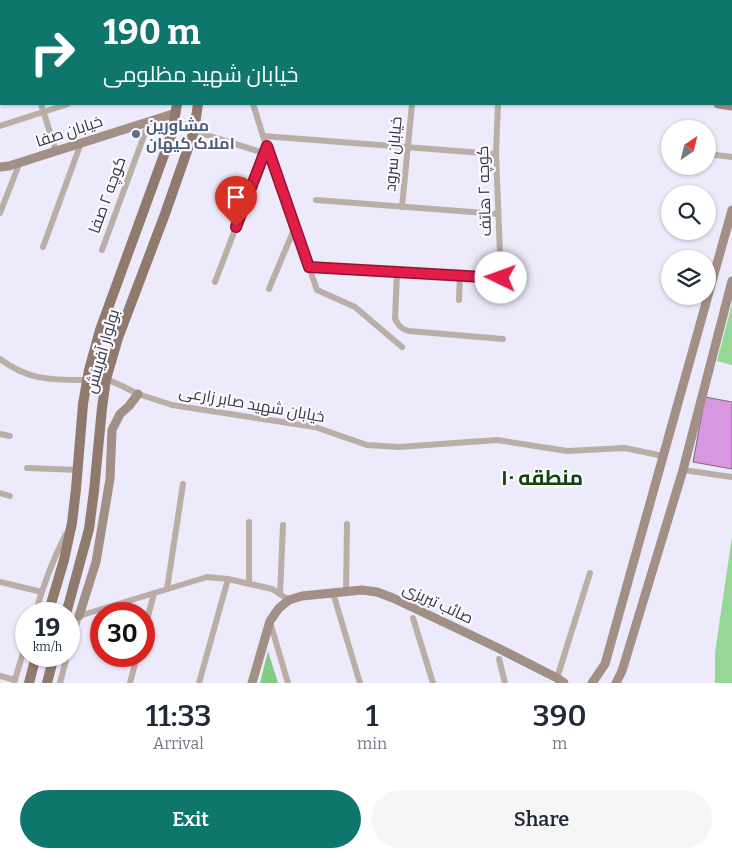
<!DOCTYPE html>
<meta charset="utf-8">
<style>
body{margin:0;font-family:Bitter,Cairo,serif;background:#f6f6f7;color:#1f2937;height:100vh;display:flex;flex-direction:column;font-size:19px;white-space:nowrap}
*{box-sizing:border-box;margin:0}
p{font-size:16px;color:#747a83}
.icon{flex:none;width:28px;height:28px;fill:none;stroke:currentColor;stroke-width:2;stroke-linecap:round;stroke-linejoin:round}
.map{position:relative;height:683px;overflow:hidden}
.sheet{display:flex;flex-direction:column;background:#fff;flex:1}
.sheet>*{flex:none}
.hud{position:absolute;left:0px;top:0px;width:732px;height:105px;box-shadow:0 1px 4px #0004;background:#0f766e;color:#fff;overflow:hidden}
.needle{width:32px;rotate:35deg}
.buttons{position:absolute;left:661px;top:120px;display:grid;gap:10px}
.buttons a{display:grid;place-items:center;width:55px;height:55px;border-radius:50%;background:#fff;box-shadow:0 1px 4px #0004;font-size:25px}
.speed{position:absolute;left:15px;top:602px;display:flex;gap:10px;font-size:25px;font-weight:700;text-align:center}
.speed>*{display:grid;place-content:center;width:65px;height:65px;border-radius:50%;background:#fff;box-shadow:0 1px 4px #0004;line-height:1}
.speed small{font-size:12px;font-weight:400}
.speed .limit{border:8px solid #d22;background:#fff;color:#111}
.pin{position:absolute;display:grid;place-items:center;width:42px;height:42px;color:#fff;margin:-51px -21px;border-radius:50% 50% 50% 0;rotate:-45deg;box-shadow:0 0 5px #0007}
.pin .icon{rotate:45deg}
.me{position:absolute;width:55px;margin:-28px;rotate:273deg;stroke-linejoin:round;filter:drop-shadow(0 0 4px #0008)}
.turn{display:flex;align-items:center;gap:18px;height:105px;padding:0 20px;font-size:22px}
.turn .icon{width:65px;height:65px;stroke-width:2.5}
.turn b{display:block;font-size:35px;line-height:42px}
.eta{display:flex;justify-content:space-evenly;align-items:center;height:85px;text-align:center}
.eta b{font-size:30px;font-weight:600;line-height:35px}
.action{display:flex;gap:10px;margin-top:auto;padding:10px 20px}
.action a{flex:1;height:58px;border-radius:30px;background:#0f766e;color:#fff;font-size:20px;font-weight:600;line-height:58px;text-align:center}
.action a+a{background:#f6f6f7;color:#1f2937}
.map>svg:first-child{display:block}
.green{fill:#96d697}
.forest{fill:#82cc84}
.building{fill:#d997e0;stroke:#7b687c}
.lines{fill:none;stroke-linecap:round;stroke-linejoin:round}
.street{stroke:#bbaea7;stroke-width:6}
.secondary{stroke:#a28f85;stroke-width:9}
.primary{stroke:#90796d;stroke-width:10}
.route-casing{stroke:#92132f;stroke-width:12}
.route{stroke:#e11d48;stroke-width:9}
.service-dot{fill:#5c6f8a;stroke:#faf9ff;stroke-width:2}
.labels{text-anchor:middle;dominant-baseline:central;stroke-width:4.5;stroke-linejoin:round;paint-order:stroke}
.service-label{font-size:16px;font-weight:bold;fill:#4e5e75;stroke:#faf9ff;text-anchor:start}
.street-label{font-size:16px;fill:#393743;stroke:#faf9ff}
.district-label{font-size:21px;font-weight:bold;fill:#12440b;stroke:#faf9ff}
</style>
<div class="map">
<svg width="732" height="683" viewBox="0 0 732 683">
<rect width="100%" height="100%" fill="#edeafc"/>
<!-- green -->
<g class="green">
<polygon points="732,304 732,365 717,361"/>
<polygon points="732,536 732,683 715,683 715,653"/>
</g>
<!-- forest -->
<polygon class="forest" points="268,651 278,683 260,683"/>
<!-- building -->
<polygon class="building" points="705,397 732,402 732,469 693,462"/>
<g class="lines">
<!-- street -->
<g class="street">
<polyline points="465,0 465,1"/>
<polyline points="661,0 662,1"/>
<polyline points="42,1 46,0"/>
<polyline points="291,1 291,0"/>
<polyline points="701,1 701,0"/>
<polyline points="0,14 1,14"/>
<polyline points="0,68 1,68"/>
<polyline points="41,104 56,151"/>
<polyline points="253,104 263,136 317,290 355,307 402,347"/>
<polyline points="0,126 68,104"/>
<polyline points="194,131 264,153"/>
<polyline points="263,136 496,154"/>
<polyline points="708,154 732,157"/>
<polyline points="316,200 498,214"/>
<polyline points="402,207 412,104"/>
<polyline points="0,213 20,162"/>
<polyline points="43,247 81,143"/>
<polyline points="102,250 149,122"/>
<polyline points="309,267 501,278 496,154 498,104"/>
<path d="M 397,272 L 395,319 C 399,326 401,329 409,331 L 503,339"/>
<polyline points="215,282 267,146"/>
<polyline points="269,289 295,227"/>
<polyline points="459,300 460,276"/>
<path d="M 0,359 C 29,381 53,380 87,380"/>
<polyline points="106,379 122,386 138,394 172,405 315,427 367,445 399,447 497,440 567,451 625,448 663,456"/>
<polyline points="0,434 10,436"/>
<polyline points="27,468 78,470"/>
<polyline points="683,470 732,477"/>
<polyline points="0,493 10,496"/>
<polyline points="0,582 42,592"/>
<polyline points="249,584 249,522"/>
<polyline points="167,589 183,484"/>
<polyline points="346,592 347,524"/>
<polyline points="333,593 360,683"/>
<polyline points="280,594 283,525"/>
<path d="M 35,614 C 43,586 53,559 66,534"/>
<polyline points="413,618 433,683"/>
<polyline points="270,622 288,683"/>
<polyline points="144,632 154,593"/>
<polyline points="69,650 79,616 207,577 228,579 272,589 289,600"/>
<polyline points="499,659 505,683"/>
<polyline points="0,676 15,680"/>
<polyline points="557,678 590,573"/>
<polyline points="14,683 26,643"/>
<polyline points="60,683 67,656"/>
<polyline points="130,683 137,656"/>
<polyline points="199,683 228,579"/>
</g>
<!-- secondary -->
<g class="secondary">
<polyline points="718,104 732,106"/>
<polyline points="0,167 9,166 176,113"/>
<polyline points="79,616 96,562 110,479 112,430 120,414 129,406 138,394"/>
<polyline points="252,683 270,621 279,608 289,600 302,596 362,590 377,592 393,598 496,647 557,678 564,683"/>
<polyline points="592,683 605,664 732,210"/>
<polyline points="616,683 622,671 683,470 732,281"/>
</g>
<!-- primary -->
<g class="primary">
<polyline points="168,0 168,1"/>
<polyline points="189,0 189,1"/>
<polyline points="48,614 64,560 72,523 76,489 83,404 89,370 100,330 172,133 177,104"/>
<polyline points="66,614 89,529 94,491 102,408 106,379 118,338 165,214 194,131 198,104"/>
<polyline points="29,683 36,656"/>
<polyline points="47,683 54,656"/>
</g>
</g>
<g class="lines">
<!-- route casing -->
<g class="route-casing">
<polyline id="route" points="236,227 267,146 309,267 501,278"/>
</g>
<!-- route -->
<use href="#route" class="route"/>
</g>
<!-- markers -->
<circle class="service-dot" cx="136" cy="134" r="5"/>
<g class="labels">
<!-- service labels -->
<g class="service-label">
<text x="146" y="125">مشاورین<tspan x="146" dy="18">املاک کیهان</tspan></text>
</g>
<!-- street labels -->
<g class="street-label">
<text transform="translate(69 131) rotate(-18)">خیابان صفا</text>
<text transform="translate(393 154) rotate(-85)">خیابان سرود</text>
<text transform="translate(484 191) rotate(-92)">کوچه ۲ هاتف</text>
<text transform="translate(107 195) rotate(-70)">کوچه ۲ صفا</text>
<text transform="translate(102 351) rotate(-74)">بولوار آفرینش</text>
<text transform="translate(252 404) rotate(10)">خیابان شهید صابر زارعی</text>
<text transform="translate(438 603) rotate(25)">صائب تبریزی</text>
</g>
<!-- district labels -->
<g class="district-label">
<text x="542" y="478">منطقه ۱۰</text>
</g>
</g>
</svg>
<div class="buttons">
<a><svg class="needle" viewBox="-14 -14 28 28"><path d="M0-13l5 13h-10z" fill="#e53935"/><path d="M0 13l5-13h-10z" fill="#747a83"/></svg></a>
<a><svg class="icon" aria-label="search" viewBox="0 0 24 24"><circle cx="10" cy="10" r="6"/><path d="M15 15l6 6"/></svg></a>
<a><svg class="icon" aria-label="layers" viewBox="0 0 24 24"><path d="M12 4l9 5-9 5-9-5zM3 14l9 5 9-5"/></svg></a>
</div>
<div class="speed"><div>19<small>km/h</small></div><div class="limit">30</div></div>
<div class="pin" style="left:236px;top:227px;background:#d93025"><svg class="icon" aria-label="arrive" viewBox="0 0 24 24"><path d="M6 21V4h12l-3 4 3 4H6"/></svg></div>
<svg class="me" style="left:501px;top:278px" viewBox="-20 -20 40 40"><circle r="19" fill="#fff"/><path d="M0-13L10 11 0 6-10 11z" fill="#e11d48"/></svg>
<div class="hud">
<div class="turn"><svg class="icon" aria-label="right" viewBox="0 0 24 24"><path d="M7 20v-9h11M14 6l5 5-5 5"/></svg><div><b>190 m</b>خیابان شهید مظلومی</div></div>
</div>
</div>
<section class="sheet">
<div class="eta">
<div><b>11:33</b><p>Arrival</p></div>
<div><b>1</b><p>min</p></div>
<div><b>390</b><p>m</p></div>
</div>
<div class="action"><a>Exit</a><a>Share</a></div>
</section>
